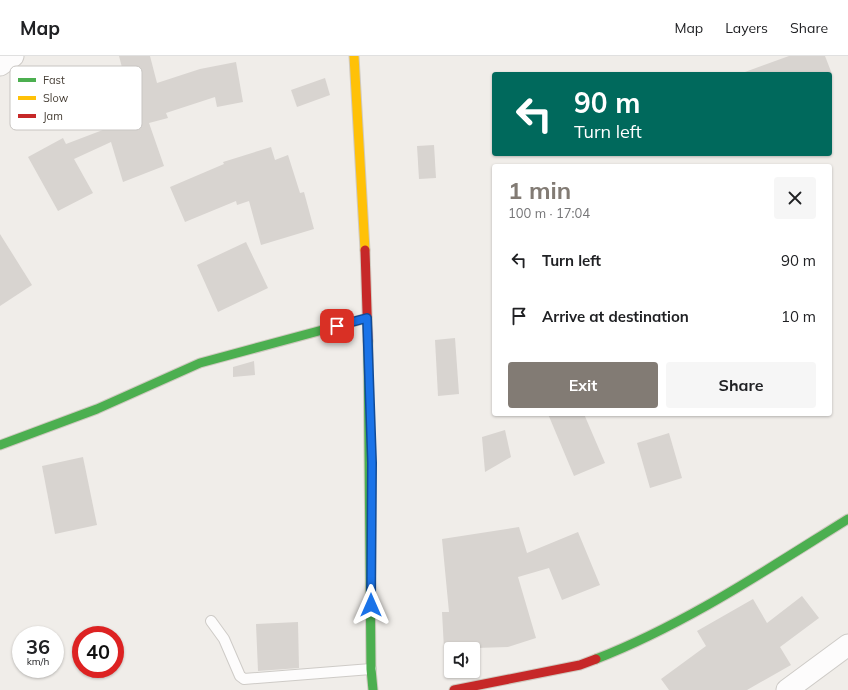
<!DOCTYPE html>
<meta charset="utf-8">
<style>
body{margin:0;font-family:Mulish,sans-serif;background:#f6f6f6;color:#202124;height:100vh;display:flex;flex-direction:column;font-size:15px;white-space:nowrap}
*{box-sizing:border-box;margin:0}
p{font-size:13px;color:#757577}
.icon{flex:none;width:22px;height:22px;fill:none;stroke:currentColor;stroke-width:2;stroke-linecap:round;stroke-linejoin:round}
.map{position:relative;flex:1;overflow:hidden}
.side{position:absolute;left:492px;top:108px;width:340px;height:252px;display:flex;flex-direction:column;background:#fff;border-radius:4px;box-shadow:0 1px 3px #0004}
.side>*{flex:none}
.guide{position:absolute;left:492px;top:16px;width:340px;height:84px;border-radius:4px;box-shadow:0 1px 3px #0004;background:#00695c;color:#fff;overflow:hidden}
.controls{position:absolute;left:444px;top:586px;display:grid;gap:8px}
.controls a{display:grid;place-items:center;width:36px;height:36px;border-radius:4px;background:#fff;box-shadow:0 1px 3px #0004;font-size:20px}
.speed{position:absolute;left:12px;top:570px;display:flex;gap:8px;font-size:20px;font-weight:700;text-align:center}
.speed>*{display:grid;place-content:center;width:52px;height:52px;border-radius:50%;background:#fff;box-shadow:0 1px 3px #0004;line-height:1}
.speed small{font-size:10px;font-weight:400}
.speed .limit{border:6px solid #d22;background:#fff;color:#111}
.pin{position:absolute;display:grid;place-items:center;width:34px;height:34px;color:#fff;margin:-17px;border-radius:8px;box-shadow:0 2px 6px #0006}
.me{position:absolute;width:44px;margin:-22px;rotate:0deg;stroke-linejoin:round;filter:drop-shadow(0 0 3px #0008)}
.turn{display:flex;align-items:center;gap:14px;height:84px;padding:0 16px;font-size:18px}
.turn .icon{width:52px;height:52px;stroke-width:2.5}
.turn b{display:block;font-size:28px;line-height:34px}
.round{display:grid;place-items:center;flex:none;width:42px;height:42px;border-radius:4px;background:#f6f6f6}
.overview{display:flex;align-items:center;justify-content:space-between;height:68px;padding:0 16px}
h1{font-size:24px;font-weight:700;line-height:30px;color:#827b74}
.button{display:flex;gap:8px;margin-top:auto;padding:8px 16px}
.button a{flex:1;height:46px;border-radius:4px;background:#827b74;color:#fff;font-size:16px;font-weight:700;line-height:46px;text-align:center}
.button a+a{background:#f6f6f6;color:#202124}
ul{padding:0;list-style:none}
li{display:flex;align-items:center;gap:12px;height:56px;padding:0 16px}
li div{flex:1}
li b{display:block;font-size:15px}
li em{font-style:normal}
header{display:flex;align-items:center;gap:24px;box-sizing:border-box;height:56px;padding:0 20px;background:#fff;border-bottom:1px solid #e0e0e0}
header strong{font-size:19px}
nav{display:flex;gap:22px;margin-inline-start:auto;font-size:14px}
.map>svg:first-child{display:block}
.building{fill:#d8d4d0}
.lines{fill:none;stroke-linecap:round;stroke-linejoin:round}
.lane-casing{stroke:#cecbc7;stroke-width:12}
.street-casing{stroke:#cecbc7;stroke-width:23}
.fast-casing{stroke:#d0cac0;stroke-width:11}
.slow-casing{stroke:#d0cac0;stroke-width:11}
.jam-casing{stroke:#d0cac0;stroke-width:11}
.lane{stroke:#fdfcfc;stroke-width:10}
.street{stroke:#fdfcfc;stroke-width:21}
.fast{stroke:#4caf50;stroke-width:9}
.slow{stroke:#ffc107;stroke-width:9}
.jam{stroke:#c62828;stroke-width:9}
.route-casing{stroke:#114b97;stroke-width:10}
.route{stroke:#1a73e8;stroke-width:7}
.key{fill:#fff;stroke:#c8c5c2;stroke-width:1}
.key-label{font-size:11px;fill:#463e35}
</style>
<header>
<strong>Map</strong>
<nav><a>Map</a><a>Layers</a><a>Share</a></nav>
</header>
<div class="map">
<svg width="848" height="634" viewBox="0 0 848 634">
<rect width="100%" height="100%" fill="#f0ede9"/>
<!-- building -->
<g class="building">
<polygon points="119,0 150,0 157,27 200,13 236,6 243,46 217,51 215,41 166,57 168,62 149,67 164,110 123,126 111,86 74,103 93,137 58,155 28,101 63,82 66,88 129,64 122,40 129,38"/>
<polygon points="789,0 825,0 832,18 745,18 745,16"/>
<polygon points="325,22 330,39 297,51 291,34"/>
<polygon points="434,89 436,122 419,123 417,90"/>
<polygon points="271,91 275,104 288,99 300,137 304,136 314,173 261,189 249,145 237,149 236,145 185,166 170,131 224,108 223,106"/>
<polygon points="0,178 32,229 0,250"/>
<polygon points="246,186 268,232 218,256 197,209"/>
<polygon points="455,282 459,338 438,340 435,284"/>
<polygon points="254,305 255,319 233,321 233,311"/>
<polygon points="548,358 584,358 605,407 574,420"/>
<polygon points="505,374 511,401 485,416 482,381"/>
<polygon points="669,377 682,422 650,432 637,387"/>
<polygon points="83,401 97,469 55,478 42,410"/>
<polygon points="519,471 527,497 578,476 600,529 562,544 549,512 518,521 536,582 508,591 444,593 442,556 449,556 442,483"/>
<polygon points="802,540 819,562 780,591 791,609 747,634 669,634 661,623 706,590 697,575 753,543 767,567"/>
<polygon points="298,566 299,612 258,615 256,568"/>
</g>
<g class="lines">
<!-- lane casing -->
<g class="lane-casing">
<polyline id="lane" points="211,565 224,583 240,620 244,623 371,613"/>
</g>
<!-- street casing -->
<g class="street-casing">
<g id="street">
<polyline points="0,9 13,0"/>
<polyline points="787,634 848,589"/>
</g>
</g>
<!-- fast casing -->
<g class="fast-casing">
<g id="fast">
<polyline points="368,285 371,613 373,634"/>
<polyline points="0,389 97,353 200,307 367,262"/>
<path d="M 596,603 C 686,568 766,514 848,463"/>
</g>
</g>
<!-- slow casing -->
<g class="slow-casing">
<polyline id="slow" points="354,0 365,194"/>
</g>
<!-- jam casing -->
<g class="jam-casing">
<g id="jam">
<polyline points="365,194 368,285"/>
<polyline points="454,634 580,609 596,603"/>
</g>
</g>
<!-- lane -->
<use href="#lane" class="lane"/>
<!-- street -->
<use href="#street" class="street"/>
<!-- fast -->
<use href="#fast" class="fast"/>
<!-- slow -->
<use href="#slow" class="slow"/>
<!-- jam -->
<use href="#jam" class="jam"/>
</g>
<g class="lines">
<!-- route casing -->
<g class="route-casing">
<polyline id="route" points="337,270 367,262 372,407 371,549"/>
</g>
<!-- route -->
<use href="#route" class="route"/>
</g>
<!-- legend -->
<rect x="10" y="10" width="132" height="64" rx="6" class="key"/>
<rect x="18" y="22" width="18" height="4" fill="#4caf50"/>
<rect x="18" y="40" width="18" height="4" fill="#ffc107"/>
<rect x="18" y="58" width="18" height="4" fill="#c62828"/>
<g class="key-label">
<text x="43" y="28">Fast</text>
<text x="43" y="46">Slow</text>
<text x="43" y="64">Jam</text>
</g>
</svg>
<div class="controls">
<a><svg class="icon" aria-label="sound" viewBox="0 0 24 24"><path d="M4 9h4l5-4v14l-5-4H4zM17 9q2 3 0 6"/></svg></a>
</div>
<div class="speed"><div>36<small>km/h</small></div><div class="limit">40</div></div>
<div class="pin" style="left:337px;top:270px;background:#d93025"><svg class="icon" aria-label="arrive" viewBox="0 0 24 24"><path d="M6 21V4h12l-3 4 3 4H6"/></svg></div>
<svg class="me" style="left:371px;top:549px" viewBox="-20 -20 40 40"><path d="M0-17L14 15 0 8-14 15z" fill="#1a73e8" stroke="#fff" stroke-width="4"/></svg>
<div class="guide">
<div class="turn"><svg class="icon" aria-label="left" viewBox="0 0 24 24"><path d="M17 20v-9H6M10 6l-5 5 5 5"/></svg><div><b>90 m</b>Turn left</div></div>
</div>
<section class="side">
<div class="overview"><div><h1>1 min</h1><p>100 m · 17:04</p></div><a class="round"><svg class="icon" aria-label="close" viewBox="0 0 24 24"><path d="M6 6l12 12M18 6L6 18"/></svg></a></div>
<ul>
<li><svg class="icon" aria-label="left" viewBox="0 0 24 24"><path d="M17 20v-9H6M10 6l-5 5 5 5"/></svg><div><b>Turn left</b></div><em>90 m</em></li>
<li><svg class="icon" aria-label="arrive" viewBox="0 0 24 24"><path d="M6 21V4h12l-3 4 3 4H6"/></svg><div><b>Arrive at destination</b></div><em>10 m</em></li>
</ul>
<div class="button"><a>Exit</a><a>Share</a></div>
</section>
</div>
